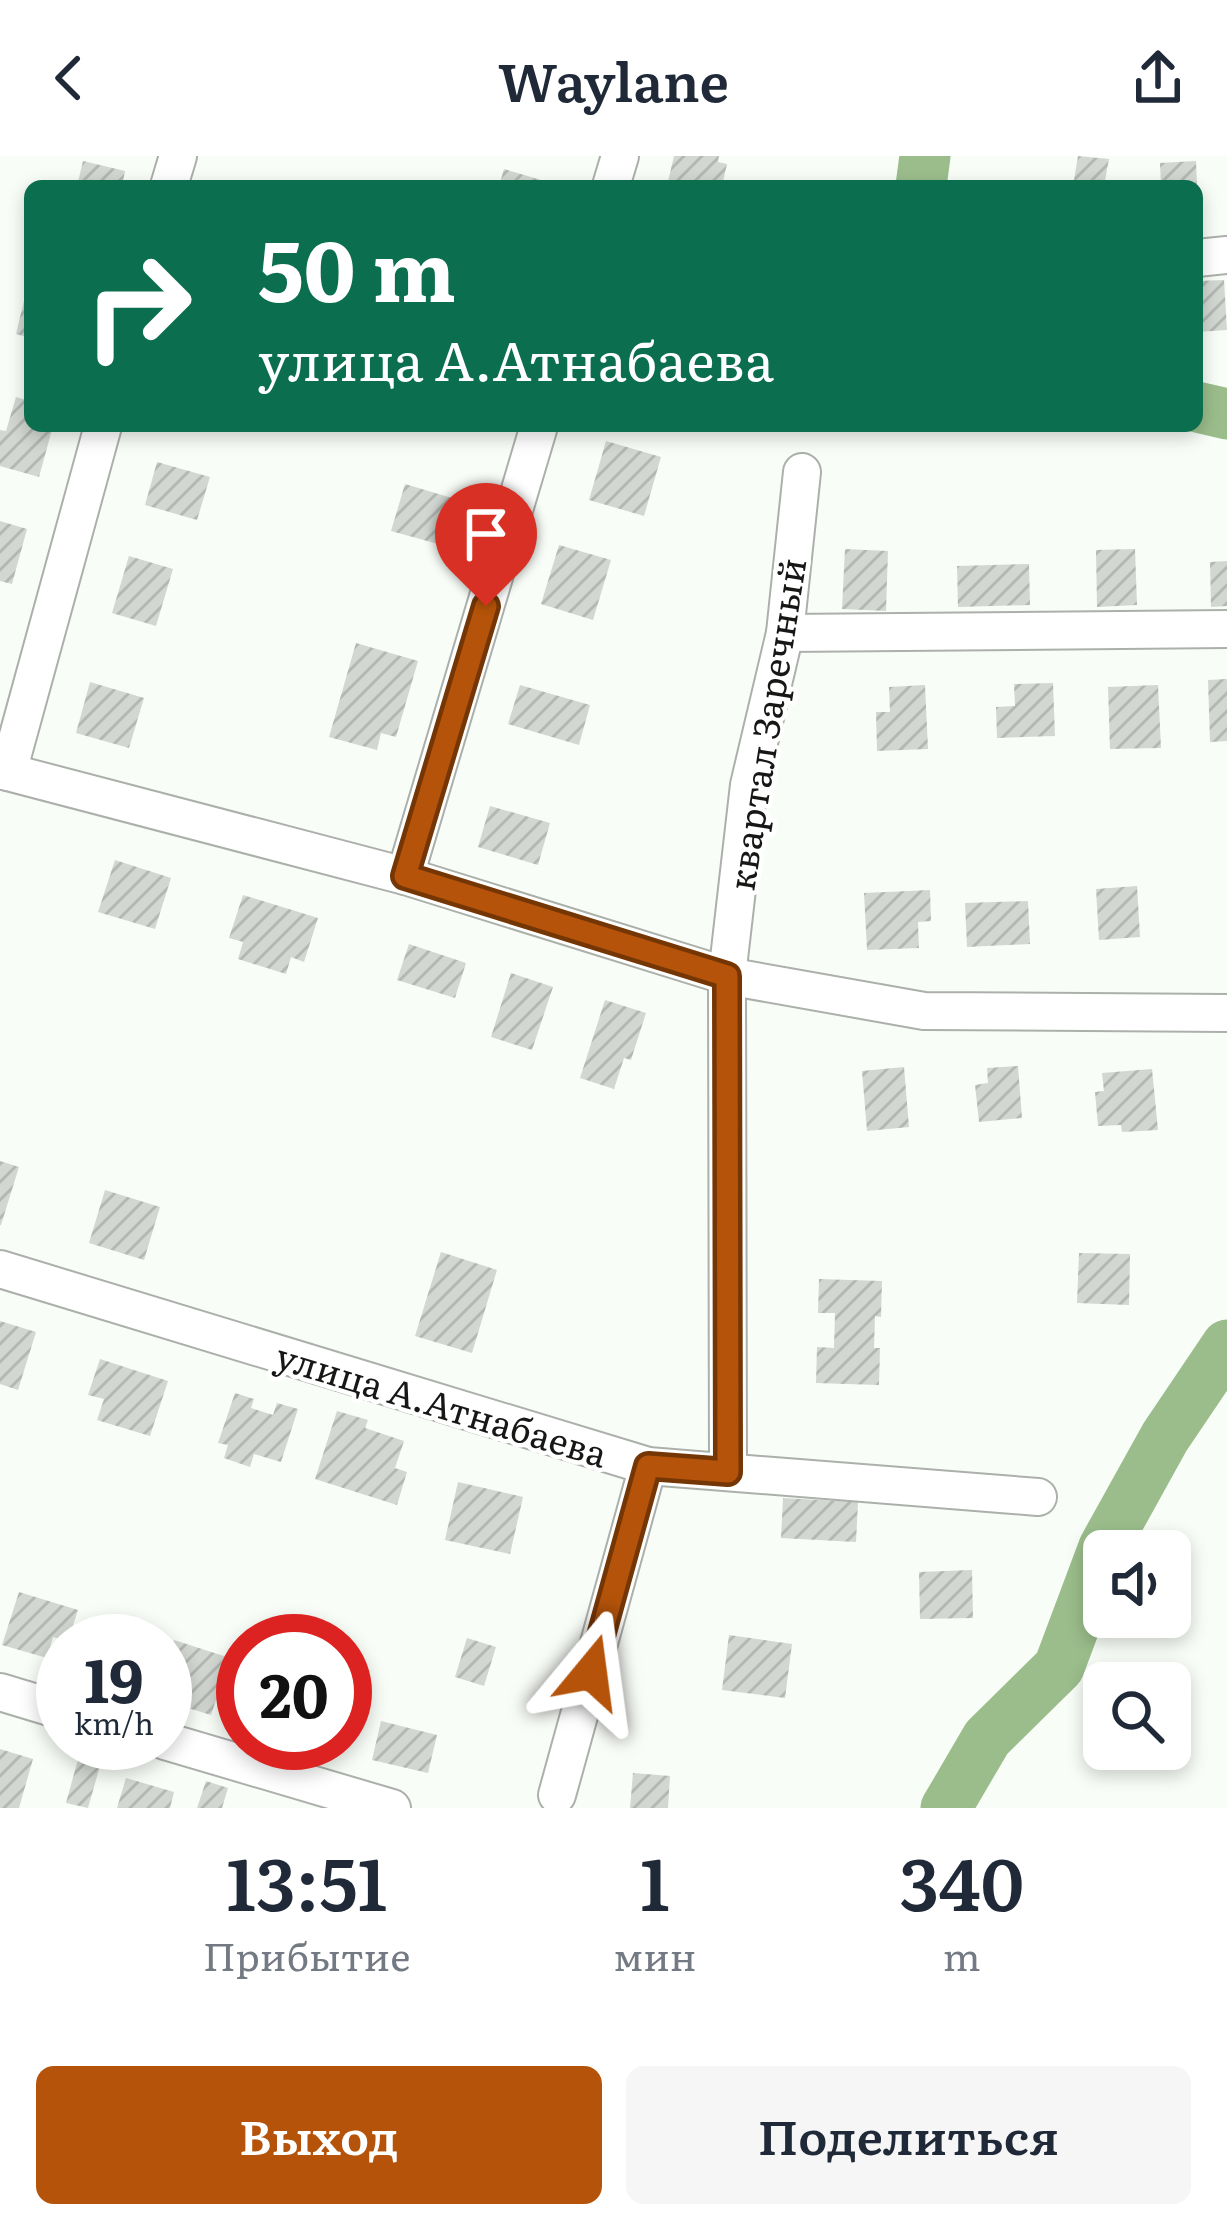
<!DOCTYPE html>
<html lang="ru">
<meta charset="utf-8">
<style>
body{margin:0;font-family:Literata,serif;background:#f6f6f7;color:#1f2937;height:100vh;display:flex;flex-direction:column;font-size:45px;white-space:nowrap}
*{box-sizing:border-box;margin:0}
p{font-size:39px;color:#747a83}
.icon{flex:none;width:66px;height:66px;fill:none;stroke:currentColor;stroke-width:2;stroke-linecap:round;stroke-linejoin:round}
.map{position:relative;height:1652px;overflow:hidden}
.details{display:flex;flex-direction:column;background:#fff;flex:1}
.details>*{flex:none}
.top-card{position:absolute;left:24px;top:24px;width:1179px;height:252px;border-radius:18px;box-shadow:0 6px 18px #0003;background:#0b6e4f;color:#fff;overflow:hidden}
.tools{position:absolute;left:1083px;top:1374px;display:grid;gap:24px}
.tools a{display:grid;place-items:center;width:108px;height:108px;border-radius:18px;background:#fff;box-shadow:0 6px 18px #0003;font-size:60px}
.speed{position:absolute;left:36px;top:1458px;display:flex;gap:24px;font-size:60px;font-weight:700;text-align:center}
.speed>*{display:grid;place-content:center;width:156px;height:156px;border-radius:50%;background:#fff;box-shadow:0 6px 18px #0003;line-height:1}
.speed small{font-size:30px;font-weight:400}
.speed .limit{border:18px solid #d22;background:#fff;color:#111}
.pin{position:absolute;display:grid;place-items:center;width:102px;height:102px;color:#fff;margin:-123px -51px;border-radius:50% 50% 50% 0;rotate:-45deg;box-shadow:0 0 12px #0007}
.pin .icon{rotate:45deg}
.me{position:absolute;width:132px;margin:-66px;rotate:16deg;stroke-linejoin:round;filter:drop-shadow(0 0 9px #0008)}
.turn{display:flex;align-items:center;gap:42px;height:252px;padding:0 36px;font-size:54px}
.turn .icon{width:156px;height:156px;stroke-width:2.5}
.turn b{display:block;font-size:84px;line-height:102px}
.eta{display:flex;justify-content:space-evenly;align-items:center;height:204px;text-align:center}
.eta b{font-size:72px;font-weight:600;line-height:84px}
.cta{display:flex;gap:24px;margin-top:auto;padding:24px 36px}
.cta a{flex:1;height:138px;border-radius:18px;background:#b45309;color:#fff;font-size:48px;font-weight:600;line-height:138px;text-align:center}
.cta a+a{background:#f6f6f7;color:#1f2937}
header{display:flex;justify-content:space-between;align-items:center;height:156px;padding:0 36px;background:#fff;font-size:54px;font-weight:600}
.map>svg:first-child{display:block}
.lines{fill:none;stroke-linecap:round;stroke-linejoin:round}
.river{stroke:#9bbd8b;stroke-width:51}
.building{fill:url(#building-hatch)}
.minor-casing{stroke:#acb0ab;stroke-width:40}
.minor{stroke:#fff;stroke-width:36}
.route-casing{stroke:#753606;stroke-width:30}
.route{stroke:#b45309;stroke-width:21}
.labels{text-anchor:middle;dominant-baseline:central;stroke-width:9;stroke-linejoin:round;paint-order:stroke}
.street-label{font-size:36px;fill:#171816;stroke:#fff}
</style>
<header><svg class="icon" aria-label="back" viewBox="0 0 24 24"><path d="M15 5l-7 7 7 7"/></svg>Waylane<svg class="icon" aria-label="share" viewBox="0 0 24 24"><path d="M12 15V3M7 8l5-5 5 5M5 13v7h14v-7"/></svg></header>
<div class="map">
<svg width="1227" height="1652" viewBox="0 0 1227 1652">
<defs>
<pattern id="building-hatch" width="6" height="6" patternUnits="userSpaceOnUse" patternTransform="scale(3)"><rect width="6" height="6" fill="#d3d7d1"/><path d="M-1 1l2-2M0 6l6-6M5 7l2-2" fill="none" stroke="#b4b8b3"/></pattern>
</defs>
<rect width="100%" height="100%" fill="#f9fdf7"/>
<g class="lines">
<!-- river -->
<g class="river">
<polyline points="921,30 925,0"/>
<polyline points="1197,251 1227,258"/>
<polyline points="946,1652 987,1582 1059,1511 1104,1391 1165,1281 1227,1189"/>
</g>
</g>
<!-- building -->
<g class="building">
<polygon points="674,0 719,0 718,6 727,8 722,30 667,30"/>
<polygon points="1078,0 1109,3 1104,30 1073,30"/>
<polygon points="83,5 125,15 122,30 77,30"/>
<polygon points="1196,5 1197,30 1161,30 1160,7"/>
<polygon points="504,13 558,29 558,30 499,30"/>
<polygon points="1224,124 1227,174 1197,176 1197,125"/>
<polygon points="28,128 30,129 30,182 16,178"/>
<polygon points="16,241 30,245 30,270 53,270 39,321 0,310 0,274 6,275"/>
<polygon points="606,285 661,301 644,360 589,344"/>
<polygon points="157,306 210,321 197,364 145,349"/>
<polygon points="405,328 462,345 452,381 441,377 438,388 391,375"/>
<polygon points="0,365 27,373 12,428 0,425"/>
<polygon points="559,389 611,404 593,464 541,448"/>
<polygon points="845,393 888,395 886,455 842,453"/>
<polygon points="1135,393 1137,449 1097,451 1096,394"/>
<polygon points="129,400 173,413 156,470 112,457"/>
<polygon points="1227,405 1227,450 1211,451 1210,406"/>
<polygon points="1029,408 1030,449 958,451 957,410"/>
<polygon points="356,487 418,505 396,581 381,577 377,594 329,581"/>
<polygon points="1227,523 1227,585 1210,586 1208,524"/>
<polygon points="90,526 144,542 129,592 76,577"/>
<polygon points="1053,527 1055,580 997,582 996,551 1015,550 1014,528"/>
<polygon points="520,529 590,549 579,589 508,568"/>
<polygon points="925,529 928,593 877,595 876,556 890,556 889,531"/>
<polygon points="1158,529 1161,592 1110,593 1108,531"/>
<polygon points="490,650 550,667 538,709 478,691"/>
<polygon points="115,704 171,722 155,773 98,756"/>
<polygon points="1137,730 1140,781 1099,784 1096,733"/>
<polygon points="930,734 931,765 918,766 919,792 867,794 864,737"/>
<polygon points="243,739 318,762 304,806 291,801 286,818 238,803 243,786 229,782"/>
<polygon points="1028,745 1030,788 967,791 965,747"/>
<polygon points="409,788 466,807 455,842 397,824"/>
<polygon points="511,817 553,831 532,894 491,881"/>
<polygon points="605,844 646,857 631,904 624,902 614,933 580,922"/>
<polygon points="1018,910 1022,962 979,966 975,929 988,927 987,912"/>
<polygon points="904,911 909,971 867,975 862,915"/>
<polygon points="1152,913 1158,974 1122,976 1121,969 1098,970 1095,936 1104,935 1102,917"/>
<polygon points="0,1005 19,1011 1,1069 0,1069"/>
<polygon points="105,1034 160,1051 144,1104 89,1087"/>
<polygon points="441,1096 497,1114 472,1197 415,1180"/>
<polygon points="1079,1097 1130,1098 1129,1149 1077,1147"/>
<polygon points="819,1123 882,1125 881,1161 875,1160 874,1192 880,1192 879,1229 816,1227 817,1191 834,1192 835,1157 818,1157"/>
<polygon points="0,1165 36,1176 18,1234 0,1228"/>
<polygon points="100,1203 168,1225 150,1280 97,1264 104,1243 88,1239"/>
<polygon points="235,1237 254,1243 251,1252 273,1259 277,1247 298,1253 281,1306 254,1298 250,1311 224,1302 228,1289 218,1287"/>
<polygon points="337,1255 368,1264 365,1272 404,1285 395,1312 407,1316 397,1349 315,1323"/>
<polygon points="458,1326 523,1341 510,1398 445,1384"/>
<polygon points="783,1342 858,1346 856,1386 781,1382"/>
<polygon points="972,1414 973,1462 920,1463 919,1416"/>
<polygon points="19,1436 78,1454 68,1485 53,1481 47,1502 2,1489"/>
<polygon points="729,1479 792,1488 785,1542 722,1534"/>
<polygon points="467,1482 496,1491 484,1530 455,1521"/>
<polygon points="174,1484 230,1502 211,1559 165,1545 165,1513"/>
<polygon points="381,1565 437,1579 428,1617 372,1604"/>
<polygon points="0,1593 33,1603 19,1652 0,1652"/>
<polygon points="80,1596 102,1603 88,1652 66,1647"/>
<polygon points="633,1617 670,1620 668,1652 630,1652"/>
<polygon points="126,1622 174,1636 170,1652 117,1652"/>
<polygon points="206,1625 228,1632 222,1652 197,1652"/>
</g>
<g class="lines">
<!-- minor casing -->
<g class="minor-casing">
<g id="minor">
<polyline points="169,30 178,0"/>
<polyline points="611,30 620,0"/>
<polyline points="1197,102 1227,99"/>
<polyline points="785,477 1227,473"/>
<polyline points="0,614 405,720 727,820 924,855 1227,857"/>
<polyline points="8,616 103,270"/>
<polyline points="405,720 539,270"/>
<polyline points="0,1113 648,1310 1038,1341"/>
<polyline points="728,1316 727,820 749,629 785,477 802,316"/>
<polyline points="0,1536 63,1555"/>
<polyline points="165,1585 392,1652"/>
<polyline points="557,1639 648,1310"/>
</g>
</g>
<!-- minor -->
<use href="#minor" class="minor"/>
</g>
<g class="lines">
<!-- route casing -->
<g class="route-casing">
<polyline id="route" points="486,450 405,720 727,820 728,1316 648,1310 591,1516"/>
</g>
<!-- route -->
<use href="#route" class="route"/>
</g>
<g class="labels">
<!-- street labels -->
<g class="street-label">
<text transform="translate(765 568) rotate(-81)">квартал Заречный</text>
<text transform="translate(442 1247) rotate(17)">улица А.Атнабаева</text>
</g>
</g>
</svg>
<div class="tools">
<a><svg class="icon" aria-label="sound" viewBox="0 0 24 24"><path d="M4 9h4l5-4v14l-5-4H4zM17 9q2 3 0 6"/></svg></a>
<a><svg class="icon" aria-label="search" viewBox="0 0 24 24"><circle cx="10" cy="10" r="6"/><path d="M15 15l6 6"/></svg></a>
</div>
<div class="speed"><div>19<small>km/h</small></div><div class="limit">20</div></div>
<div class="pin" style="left:486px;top:450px;background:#d93025"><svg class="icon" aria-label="arrive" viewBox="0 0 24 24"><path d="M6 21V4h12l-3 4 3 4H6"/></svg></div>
<svg class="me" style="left:591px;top:1516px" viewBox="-20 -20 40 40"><path d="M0-17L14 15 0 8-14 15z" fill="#b45309" stroke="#fff" stroke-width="4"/></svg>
<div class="top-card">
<div class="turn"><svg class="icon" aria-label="right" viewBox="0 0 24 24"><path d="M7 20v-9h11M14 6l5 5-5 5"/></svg><div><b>50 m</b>улица А.Атнабаева</div></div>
</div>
</div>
<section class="details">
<div class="eta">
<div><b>13:51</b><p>Прибытие</p></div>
<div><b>1</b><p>мин</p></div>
<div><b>340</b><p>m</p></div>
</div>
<div class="cta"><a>Выход</a><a>Поделиться</a></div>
</section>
